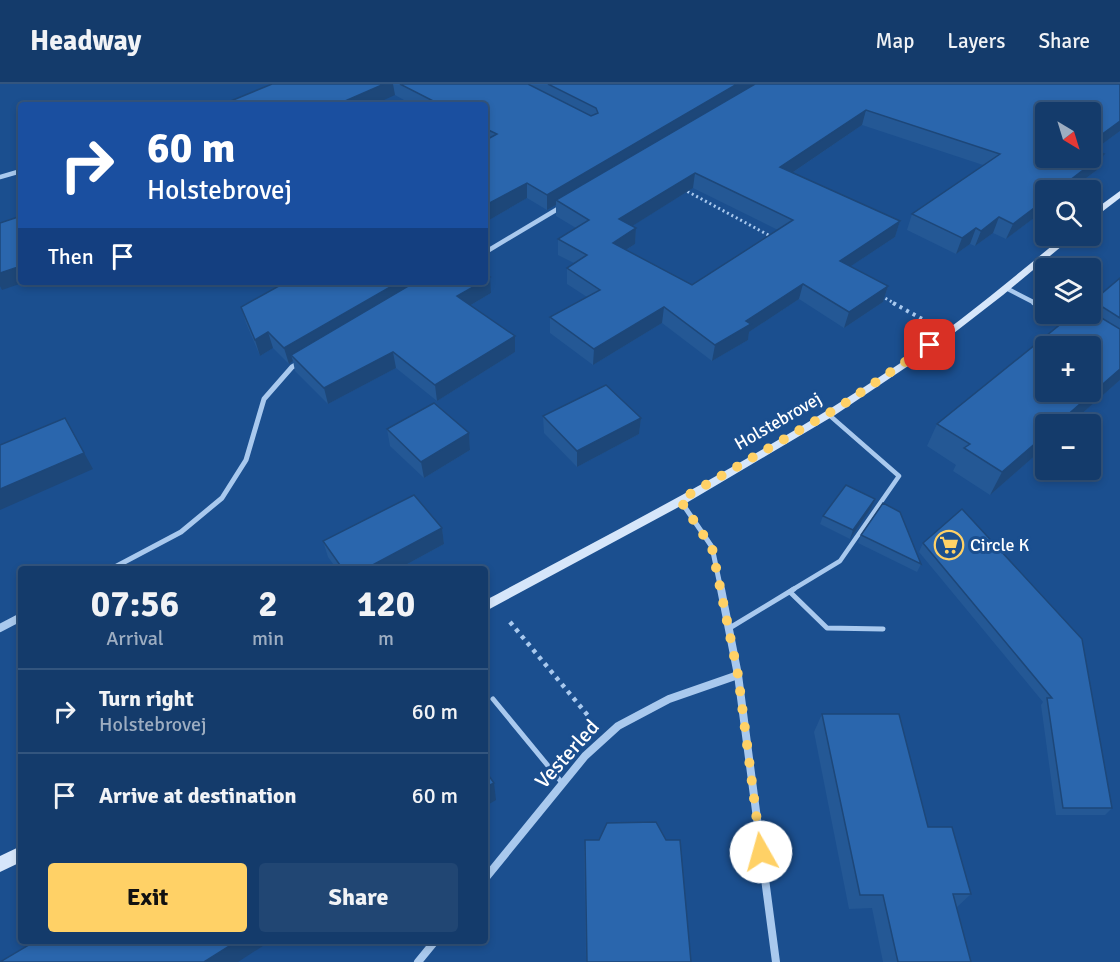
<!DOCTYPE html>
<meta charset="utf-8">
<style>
body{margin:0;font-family:Signika,sans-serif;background:#214673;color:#f1f3f6;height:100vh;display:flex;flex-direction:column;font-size:22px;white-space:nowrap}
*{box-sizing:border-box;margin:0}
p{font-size:20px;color:#9dadc1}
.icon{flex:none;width:33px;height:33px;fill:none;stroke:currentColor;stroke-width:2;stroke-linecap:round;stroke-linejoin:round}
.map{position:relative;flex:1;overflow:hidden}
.side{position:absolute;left:18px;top:482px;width:470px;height:378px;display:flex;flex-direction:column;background:#143b6b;border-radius:6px;box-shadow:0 3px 9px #0003,0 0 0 2px #33557e}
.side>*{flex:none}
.guide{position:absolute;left:18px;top:18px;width:470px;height:183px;border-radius:6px;box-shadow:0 3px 9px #0003,0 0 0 2px #33557e;background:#1a4fa0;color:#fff;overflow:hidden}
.needle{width:39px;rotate:142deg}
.buttons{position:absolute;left:1035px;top:18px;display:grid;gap:12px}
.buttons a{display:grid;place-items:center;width:66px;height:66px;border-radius:6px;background:#143b6b;box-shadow:0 3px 9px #0003,0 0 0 2px #33557e;font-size:30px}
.pin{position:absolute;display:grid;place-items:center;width:51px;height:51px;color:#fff;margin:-26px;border-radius:12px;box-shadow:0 3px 9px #0006}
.me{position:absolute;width:66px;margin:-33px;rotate:353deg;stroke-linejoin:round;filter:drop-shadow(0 0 4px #0008)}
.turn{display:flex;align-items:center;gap:21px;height:126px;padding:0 30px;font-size:27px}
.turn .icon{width:78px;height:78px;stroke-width:2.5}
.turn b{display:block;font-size:42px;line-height:51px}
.then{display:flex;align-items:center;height:57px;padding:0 30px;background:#0003;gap:12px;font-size:22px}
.eta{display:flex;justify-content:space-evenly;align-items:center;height:102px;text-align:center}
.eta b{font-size:36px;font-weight:700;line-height:42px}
.button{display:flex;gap:12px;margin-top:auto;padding:12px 30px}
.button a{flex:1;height:69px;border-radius:6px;background:#ffd166;color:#111;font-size:24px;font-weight:700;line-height:69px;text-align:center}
.button a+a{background:#214673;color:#f1f3f6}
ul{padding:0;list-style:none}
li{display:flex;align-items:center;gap:18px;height:84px;padding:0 30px;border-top:2px solid #33557e}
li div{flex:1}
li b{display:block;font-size:22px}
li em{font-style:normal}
header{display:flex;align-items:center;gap:36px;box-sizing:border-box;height:84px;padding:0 30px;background:#143b6b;border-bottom:2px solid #33557e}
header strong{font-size:28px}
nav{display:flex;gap:33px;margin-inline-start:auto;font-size:21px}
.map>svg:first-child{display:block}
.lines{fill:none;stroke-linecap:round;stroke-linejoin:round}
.path-far2{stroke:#a9c9ee;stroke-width:3;stroke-dasharray:2 3;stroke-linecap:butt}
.path-far1{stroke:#a9c9ee;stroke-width:4;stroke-dasharray:3 4.5;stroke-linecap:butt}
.path{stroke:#a9c9ee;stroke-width:4.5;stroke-dasharray:4 5;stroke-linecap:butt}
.lane-far1{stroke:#a9c9ee;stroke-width:4.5}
.lane{stroke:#a9c9ee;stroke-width:5}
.street-far2{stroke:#a9c9ee;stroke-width:4.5}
.street-far1{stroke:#a9c9ee;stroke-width:5}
.street{stroke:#a9c9ee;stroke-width:8}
.secondary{fill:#d6e6fa;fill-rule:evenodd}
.wall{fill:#245895;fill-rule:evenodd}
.shaded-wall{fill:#1d4779}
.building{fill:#2a66ad;stroke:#1d4779;stroke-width:1.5;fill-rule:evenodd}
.route{stroke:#ffd166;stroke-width:10;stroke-dasharray:0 18}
.labels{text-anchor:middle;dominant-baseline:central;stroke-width:6;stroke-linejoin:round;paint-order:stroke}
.street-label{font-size:18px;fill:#fff;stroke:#1b4f8f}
.poi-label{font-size:18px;fill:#fff;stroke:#1b4f8f;text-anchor:start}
.near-street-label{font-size:21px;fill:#fff;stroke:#1b4f8f}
</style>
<header>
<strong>Headway</strong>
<nav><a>Map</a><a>Layers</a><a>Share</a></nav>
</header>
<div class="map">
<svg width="1120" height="878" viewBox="0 0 1120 878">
<rect width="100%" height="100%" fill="#1b4f8f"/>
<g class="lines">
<!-- path-far2 -->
<g class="path-far2">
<polyline points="683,105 772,153"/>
<polyline points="881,212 896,220"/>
</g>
<!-- path-far1 -->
<polyline class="path-far1" points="893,219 924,236"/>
<!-- path -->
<polyline class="path" points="510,538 590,634"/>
<!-- lane-far1 -->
<polyline class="lane-far1" points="792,506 840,477 899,392 828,330"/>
<!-- lane -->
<g class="lane">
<polyline points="790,508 827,544 883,545"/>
<polyline points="728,545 794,505"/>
<polyline points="493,615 563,700"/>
</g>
<!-- street-far2 -->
<g class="street-far2">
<polyline points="0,93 21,87"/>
<polyline points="484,169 561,123"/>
<polyline points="1006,204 1037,220"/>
</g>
<!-- street-far1 -->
<g class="street-far1">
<polyline points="1034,219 1046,225"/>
<polyline points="1054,230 1072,239"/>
<polyline points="680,416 712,463 721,506"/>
<polyline points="113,484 181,448 222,414 246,376 264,315 292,283 299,279"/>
</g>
<!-- street -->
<g class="street">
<polyline points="721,505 738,591 776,878"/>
<polyline points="0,544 21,533"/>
<polyline points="484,796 585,672 618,642 669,615 738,591"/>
<polyline points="418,878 436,856"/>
</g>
<!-- secondary -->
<g class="secondary">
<polygon points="1120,107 1120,114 1090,137 1090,129"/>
<path d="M 1064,152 L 1074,152 L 1003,211 L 932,266 L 835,331 L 688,418 L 484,528 L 484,517 C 625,442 767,369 899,280 C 957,241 1010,196 1064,152 Z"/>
<polygon points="21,762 21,778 0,788 0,772"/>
</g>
</g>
<!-- wall -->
<g class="wall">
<path d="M 272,0 L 1120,0 L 1120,47 L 1094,66 L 1104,70 L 1097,86 L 1070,106 L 1046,106 L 1046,125 L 1006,155 L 993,149 L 975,162 L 970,160 L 956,170 L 907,146 L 912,130 L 983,81 L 862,41 L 792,89 L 900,137 L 895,153 L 851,182 L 888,202 L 883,218 L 844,244 L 799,215 L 749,248 L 748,256 L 712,277 L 662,239 L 593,281 L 550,249 L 550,233 L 587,213 L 567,200 L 567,184 L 574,179 L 558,171 L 558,155 L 576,144 L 556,132 L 556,121 L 547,126 L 527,114 L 484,139 L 484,21 L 413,21 L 395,11 ZM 693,104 L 778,146 L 692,201 L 626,166 L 635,160 L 636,144 L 632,142 Z"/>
<polygon points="1120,194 1120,296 1070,340 1046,340 1046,362 990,411 953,387 956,381 927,362 937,340 1071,237 1090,230 1090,222 1093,217"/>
<polygon points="491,209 471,221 515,268 437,317 396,284 328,320 295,287 293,277 289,280 273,264 260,272 246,239 241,223"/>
<polygon points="543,332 641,334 639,350 577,383 544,349"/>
<polygon points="387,345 469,349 470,366 424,394 390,362"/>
<polygon points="875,415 871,424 850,455 820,440 823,432"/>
<polygon points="962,425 1112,724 1105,731 1056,731 1041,621 1043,618 919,468 923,459"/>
<polygon points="442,444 444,460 400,484 336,484 328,473 323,457"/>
<polygon points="861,451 921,480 917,488 858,459"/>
<polygon points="822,630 928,743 971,810 957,823 971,878 883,878 872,824 849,825 814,648"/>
<polygon points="585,756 691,878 586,878 584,768"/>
</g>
<!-- shaded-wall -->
<g class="shaded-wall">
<polygon points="384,0 393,0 395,11 373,21 336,21"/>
<polygon points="737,0 760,0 556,116 556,121 547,126 547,111"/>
<polygon points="866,26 862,41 777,99 780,83"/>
<polygon points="1120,37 1120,47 1090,69 1090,59"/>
<polygon points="1104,70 1097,86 1070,106 1057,106"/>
<polygon points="695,89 693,104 618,151 619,135"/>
<polygon points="527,99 527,114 484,139 484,122"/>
<polygon points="1046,115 1046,125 1006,155 1013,140"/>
<polygon points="999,133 993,149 975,162 981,147"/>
<polygon points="900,137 895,153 836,192 840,177"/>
<polygon points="636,144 635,160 613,174 613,159"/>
<polygon points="976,144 970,160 956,170 962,154"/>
<polygon points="21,182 21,198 25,198 2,206 0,202 0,189"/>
<polygon points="490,193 491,209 459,228 457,212 482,198 484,198 484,196"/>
<polygon points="399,198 430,198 291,271 293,277 289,280 284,264"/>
<polygon points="803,200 799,215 749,248 748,256 712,277 715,261 746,237"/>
<polygon points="888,202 883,218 844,244 849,228"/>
<polygon points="664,223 662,239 593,281 594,265"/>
<polygon points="268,248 273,264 260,272 255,256"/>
<polygon points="515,252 515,268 437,317 435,301"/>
<polygon points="393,268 396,284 328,320 324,304"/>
<polygon points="1120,285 1120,296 1070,340 1057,340"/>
<polygon points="65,334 93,385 0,426 0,405"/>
<polygon points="641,334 639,350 577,383 577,367"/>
<polygon points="469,349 470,366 424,394 421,378"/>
<polygon points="1046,350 1046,362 990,411 1002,388"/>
<polygon points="875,415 871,424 850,455 853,446"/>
<polygon points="442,444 444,460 400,484 367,484"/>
<polygon points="494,699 496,716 484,723 484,704"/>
<polygon points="239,856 272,856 238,878 204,878"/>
</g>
<!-- building -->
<g class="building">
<polygon points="272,0 384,0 336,21 221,21"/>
<polygon points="400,0 528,0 591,32 598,29 596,24 548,0 737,0 547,111 527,99 484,122 484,57 497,50 484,44 484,21 441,21"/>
<path d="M 755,0 L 1120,0 L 1120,37 L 1090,59 L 1090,28 L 1046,28 L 1046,74 L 1090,74 L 1090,65 L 1104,70 L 1057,106 L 1046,106 L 1046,115 L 1013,140 L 999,133 L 981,147 L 976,144 L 962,154 L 912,130 L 1000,70 L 866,26 L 780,83 L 900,137 L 840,177 L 888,202 L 849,228 L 803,200 L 746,237 L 751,240 L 715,261 L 664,223 L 594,265 L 550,233 L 600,206 L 567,184 L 587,171 L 558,155 L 589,136 L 556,116 ZM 695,89 L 793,136 L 692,201 L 613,159 L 636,144 L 619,135 Z"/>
<polygon points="18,133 21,137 21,182 0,189 0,139"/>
<polygon points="484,189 490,193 484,196"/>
<polygon points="1120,194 1120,234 1093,217"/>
<polygon points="286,198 399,198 284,264 268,248 255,256 241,223"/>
<polygon points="415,198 482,198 457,212 515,252 435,301 393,268 324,304 291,271"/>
<path d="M 1090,227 L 1120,245 L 1120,285 L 1057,340 L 1046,340 L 1046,350 L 1002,388 L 964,364 L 970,360 L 937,340 L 1067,235 L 1071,237 L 1079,230 L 1090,230 ZM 1046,262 L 1090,262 L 1090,308 L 1046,308 Z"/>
<polygon points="606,301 641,334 577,367 543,332"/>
<polygon points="434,319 469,349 421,378 387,345"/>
<polygon points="65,334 84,369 0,405 0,361"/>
<polygon points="846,401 875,415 853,446 823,432"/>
<polygon points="414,411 442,444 367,484 342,484 323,457"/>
<polygon points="883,419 900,428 921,480 861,451"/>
<polygon points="962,425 1082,555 1112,724 1063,724 1047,614 1052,614 923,459"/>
<polygon points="822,630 899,630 928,743 952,743 971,810 953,810 971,878 898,878 883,811 860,811"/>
<polygon points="484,685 494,699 484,704"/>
<polygon points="656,738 666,756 680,756 691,878 587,878 585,756 599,756 607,739"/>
<polygon points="37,856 239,856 204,878 0,878"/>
</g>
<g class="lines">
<!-- route -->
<polyline class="route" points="761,768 738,591 712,464 680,416 841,322 930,261"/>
</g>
<!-- icons -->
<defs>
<g id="supermarket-ring" transform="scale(1.5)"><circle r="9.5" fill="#1b4f8f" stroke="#ffd166" stroke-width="1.5"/><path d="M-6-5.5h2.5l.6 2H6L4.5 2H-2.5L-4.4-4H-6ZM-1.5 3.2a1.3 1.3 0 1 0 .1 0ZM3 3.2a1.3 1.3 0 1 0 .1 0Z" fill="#ffd166"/></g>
</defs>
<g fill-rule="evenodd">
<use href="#supermarket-ring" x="949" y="461"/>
</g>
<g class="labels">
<!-- street labels -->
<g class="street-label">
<text transform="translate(778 337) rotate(-30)">Holstebrovej</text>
</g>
<!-- poi labels -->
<g class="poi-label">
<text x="970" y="461">Circle K</text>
</g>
<!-- near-street labels -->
<g class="near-street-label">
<text transform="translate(567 670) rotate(-48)">Vesterled</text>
</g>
</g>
</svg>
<div class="buttons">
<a><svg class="needle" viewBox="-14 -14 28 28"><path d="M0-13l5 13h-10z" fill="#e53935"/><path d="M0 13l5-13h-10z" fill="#9dadc1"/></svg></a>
<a><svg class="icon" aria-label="search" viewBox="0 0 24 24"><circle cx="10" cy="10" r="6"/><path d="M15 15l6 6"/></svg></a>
<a><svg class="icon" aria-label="layers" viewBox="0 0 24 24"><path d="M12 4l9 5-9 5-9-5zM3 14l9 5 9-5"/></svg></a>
<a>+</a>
<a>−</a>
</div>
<div class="pin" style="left:930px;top:261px;background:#d93025"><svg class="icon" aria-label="arrive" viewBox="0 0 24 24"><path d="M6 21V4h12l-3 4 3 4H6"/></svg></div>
<svg class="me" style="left:761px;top:768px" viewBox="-20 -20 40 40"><circle r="19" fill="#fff"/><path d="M0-13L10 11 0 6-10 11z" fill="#ffd166"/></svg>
<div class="guide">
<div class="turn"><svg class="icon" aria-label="right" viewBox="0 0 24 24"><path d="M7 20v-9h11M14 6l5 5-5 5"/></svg><div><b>60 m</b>Holstebrovej</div></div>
<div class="then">Then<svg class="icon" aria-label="arrive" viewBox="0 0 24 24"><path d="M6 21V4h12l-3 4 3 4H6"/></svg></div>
</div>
<section class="side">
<div class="eta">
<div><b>07:56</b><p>Arrival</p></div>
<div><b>2</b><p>min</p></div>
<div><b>120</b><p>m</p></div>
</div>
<ul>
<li><svg class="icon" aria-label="right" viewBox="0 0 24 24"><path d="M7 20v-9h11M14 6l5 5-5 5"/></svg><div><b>Turn right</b><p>Holstebrovej</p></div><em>60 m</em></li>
<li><svg class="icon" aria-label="arrive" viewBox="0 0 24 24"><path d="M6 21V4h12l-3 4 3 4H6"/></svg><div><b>Arrive at destination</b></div><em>60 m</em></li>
</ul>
<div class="button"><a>Exit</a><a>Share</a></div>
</section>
</div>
